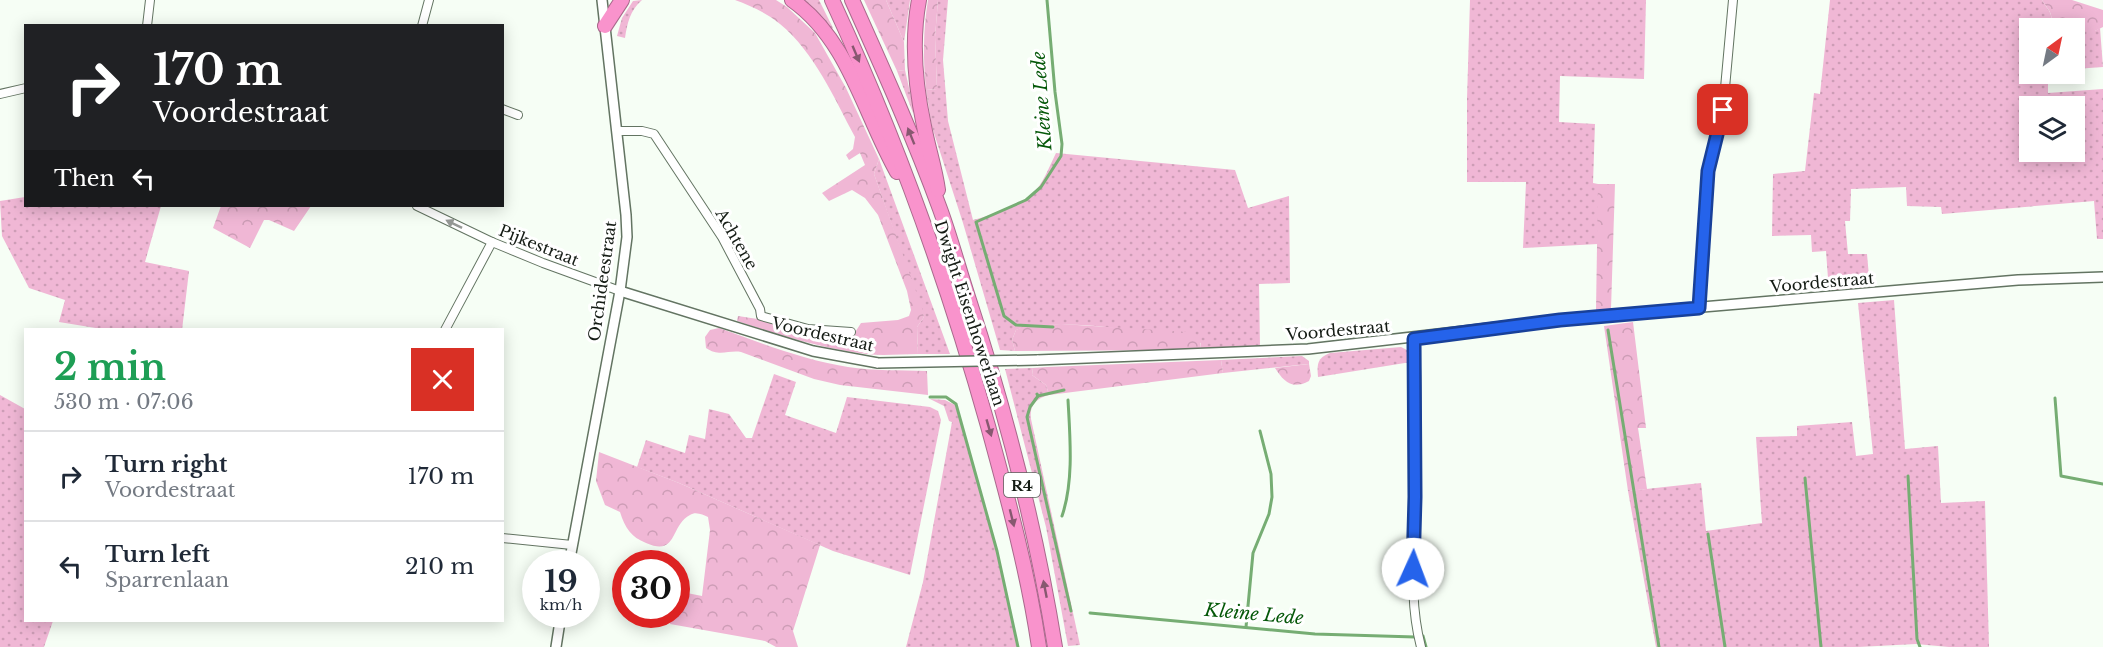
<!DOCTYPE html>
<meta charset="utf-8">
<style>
body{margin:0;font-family:"Libre Baskerville",serif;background:#f6f6f7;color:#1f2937;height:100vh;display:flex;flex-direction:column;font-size:22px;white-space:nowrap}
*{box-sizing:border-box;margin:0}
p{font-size:20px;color:#747a83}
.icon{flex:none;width:33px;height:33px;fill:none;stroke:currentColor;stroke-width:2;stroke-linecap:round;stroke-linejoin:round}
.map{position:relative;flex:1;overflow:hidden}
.side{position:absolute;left:24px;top:328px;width:480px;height:294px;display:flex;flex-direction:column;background:#fff;border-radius:0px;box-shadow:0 3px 15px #0003}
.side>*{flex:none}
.top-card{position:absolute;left:24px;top:24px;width:480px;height:183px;border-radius:0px;box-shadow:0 3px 15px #0003;background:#202124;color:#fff;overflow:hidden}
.needle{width:39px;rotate:33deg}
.fabs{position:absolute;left:2019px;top:18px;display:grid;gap:12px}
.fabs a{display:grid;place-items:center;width:66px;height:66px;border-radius:0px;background:#fff;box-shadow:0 3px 15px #0003;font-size:30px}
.speed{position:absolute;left:522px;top:550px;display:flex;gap:12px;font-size:30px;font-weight:700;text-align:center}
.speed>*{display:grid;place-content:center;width:78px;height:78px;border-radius:50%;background:#fff;box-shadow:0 3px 15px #0003;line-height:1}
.speed small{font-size:15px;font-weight:400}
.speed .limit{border:9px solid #d22;background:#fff;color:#111}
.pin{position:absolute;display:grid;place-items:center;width:51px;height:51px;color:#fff;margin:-26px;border-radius:12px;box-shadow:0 3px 9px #0006}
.me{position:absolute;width:66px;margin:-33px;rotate:2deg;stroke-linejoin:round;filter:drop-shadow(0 0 4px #0008)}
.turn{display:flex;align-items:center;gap:21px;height:126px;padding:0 30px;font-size:27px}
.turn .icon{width:78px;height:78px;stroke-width:2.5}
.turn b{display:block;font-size:42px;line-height:51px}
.then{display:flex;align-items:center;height:57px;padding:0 30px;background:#0003;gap:12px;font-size:22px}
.round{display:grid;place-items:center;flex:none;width:63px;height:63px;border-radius:0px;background:#f6f6f7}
.head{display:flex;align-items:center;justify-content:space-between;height:102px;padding:0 30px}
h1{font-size:36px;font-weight:700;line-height:45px;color:#1e9e55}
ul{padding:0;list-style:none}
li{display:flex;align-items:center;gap:18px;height:90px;padding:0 30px;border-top:2px solid #e0e1e3}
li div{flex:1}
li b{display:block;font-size:22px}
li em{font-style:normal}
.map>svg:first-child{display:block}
.grass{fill:url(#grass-dots);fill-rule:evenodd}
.forest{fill:url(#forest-crowns)}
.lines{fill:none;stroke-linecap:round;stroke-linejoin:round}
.stream{stroke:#76ad73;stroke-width:3}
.minor-casing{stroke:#637462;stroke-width:10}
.tertiary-casing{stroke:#637462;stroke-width:12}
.motorway-casing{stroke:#a9698c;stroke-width:16}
.minor{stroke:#fff;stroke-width:8}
.tertiary{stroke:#fff;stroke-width:9}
.motorway{stroke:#f993cc;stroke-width:14}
.tertiary-bridge-casing{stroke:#637462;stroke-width:12;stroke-linecap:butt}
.tertiary-bridge{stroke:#fff;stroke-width:9}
.oneway{fill:#875870}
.oneway2{fill:#969996}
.route-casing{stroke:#184099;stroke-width:15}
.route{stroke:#2563eb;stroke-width:10}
.labels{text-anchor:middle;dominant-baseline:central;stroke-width:6;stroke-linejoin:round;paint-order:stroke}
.shield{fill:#fff;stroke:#5b605b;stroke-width:1.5}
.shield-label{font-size:15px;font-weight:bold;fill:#151c15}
.street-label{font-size:16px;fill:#151c15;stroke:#fff}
.water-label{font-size:18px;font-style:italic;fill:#055809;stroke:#fff}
</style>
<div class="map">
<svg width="2103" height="647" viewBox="0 0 2103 647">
<defs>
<pattern id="grass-dots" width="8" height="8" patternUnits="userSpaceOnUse" patternTransform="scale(1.5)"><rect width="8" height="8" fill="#f0b7d5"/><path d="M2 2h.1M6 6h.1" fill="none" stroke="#cd9db6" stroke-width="1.8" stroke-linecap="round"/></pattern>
<pattern id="forest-crowns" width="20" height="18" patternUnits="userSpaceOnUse" patternTransform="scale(1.5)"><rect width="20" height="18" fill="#f0b7d5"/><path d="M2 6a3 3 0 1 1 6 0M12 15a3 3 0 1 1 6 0" fill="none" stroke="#cd9db6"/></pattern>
</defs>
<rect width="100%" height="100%" fill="#f6fef5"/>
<!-- grass -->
<g class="grass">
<path d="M 642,0 C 630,10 627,24 625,38 L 617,36 L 622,18 L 633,1 Z"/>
<polygon points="803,0 819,0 833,28 831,30"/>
<polygon points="886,0 910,0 904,42"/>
<path d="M 938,0 L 948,0 L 943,60 L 948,121 L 973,220 C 989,216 1019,206 1031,195 C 1043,185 1049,167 1056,153 L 1235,170 L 1248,208 L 1289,196 L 1290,283 L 1259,284 L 1260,347 L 1201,350 L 1201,343 C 1150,334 1100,322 1048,325 C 1037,326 1027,325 1016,330 L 1012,340 L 1015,351 L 1000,350 L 963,223 L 932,127 L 926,90 L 937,89 L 935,37 Z"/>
<polygon points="1470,0 1646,0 1644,79 1560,76 1559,122 1595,124 1593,183 1598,184 1598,244 1523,248 1526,182 1467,182 1467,99"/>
<path d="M 1830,0 L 2042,0 C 2050,13 2052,11 2052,28 L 2030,28 L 2030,74 L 2048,74 L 2048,93 L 2103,89 L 2103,239 L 2097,239 L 2094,201 L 1942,214 L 1941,207 L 1907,206 L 1906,187 L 1851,189 L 1850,221 L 1845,221 L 1848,254 L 1867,254 L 1870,288 L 1829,292 L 1826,251 L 1812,252 L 1811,235 L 1772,236 L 1773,174 L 1805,171 L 1814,93 L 1820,94 ZM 2030,106 L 2074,106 L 2074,152 L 2030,152 Z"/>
<polygon points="2100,28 2103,67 2075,69 2074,33 2077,31 2095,31"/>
<polygon points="905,70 914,110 913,113 897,71"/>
<polygon points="879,159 950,354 918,354 917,327 924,317 874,174"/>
<polygon points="25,197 26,206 161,206 145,262 189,271 182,330 108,330 59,322 65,300 29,288 2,236 0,201"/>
<polygon points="1894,300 1905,449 1938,446 1941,503 1985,501 1989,647 1949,647 1916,644 1858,647 1656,647 1628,491 1701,483 1706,531 1762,523 1756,437 1797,436 1797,426 1852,422 1856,456 1873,454 1858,303"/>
<path d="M 1401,347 L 1409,351 L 1411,362 L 1318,377 C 1317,364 1317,358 1330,353 Z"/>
<polygon points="1302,356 1309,361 1309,364 1223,373 1221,360"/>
<path d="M 1033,368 L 1032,375 L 1046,385 L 1049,395 C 1036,398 1029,406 1031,419 L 1080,645 L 1068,646 L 1046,527 L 1005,369 Z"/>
<polygon points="774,374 796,382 785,415 836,433 847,397 930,407 938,411 941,420 910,575 833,551 679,483 637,467 646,440 685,453 689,435 705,439 709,409 729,414 746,438 752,438"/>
<polygon points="0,395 25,409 26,621 53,621 44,647 0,647"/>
<path d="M 930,399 L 945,400 L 955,405 C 980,484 1002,565 1017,647 L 906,647 L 923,582 L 952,422 L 949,421 L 944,406 Z"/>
</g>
<!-- forest -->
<g class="forest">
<path d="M 735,0 L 776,0 L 787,7 L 815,33 L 846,88 L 879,159 L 874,174 L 922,308 L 924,317 L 917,327 L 918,354 C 901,354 883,356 867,354 C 822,349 780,335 737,321 L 738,316 L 854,334 L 861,323 L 898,320 L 909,316 L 911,310 L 907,291 L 878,215 L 865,198 L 852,190 L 829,201 L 822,193 L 865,165 L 860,153 L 849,160 L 846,155 L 853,149 L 855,137 C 834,98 815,53 780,24 C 767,13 751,6 735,0 Z"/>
<polygon points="864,0 886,0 904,42 905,70 897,71"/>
<path d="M 928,0 L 938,0 L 935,37 L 937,89 L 926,90 C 923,59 923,30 928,0 Z"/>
<path d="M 2042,0 L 2072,0 L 2103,10 L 2103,27 L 2095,31 L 2077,31 L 2075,33 L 2074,28 L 2052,28 C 2052,10 2050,13 2042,0 Z"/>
<polygon points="1598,184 1615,184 1611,309 1596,310"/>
<polygon points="221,206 311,206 294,231 269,220 264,220 250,248 213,228"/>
<polygon points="1633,322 1646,428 1638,428 1647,489 1628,491 1604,326"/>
<polygon points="1061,324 1188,332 1200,336 1201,350 1015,351 1012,340 1016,330 1025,326"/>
<path d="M 719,328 C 761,343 804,360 848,367 C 874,371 901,370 927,371 L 928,395 L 840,385 L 814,379 L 741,352 C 728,350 719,357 706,348 L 705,337 L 710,330 Z"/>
<polygon points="1221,360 1223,373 1049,395 1046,385 1032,375 1033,368 1047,367"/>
<path d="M 1309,364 L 1311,376 L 1309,381 C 1292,390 1284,382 1275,368 Z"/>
<path d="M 599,452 L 679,483 L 820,545 L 793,631 L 798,647 L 776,647 L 765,641 L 670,624 L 672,615 L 676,615 L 677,591 L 702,596 L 710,530 L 708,517 C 703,515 696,511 690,515 C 670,525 678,557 646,543 C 631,537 625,528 620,512 L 605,505 L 596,481 Z"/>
</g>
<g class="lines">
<!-- stream -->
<g class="stream">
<polyline points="1047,0 1055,92 1062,144 1061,156 1041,187 1026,200 976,222 1004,316 1016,325 1053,327"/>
<polyline points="1608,330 1659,647"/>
<polyline points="1037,394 1038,396 1030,407 1027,417 1071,611"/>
<polyline points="1038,396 1064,390"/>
<polyline points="930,397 946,397 956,404 997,551 1018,647"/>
<polyline points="2055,398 2061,476 2103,484"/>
<polyline points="1908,476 1917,639 1920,647"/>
<polyline points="1805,478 1821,647"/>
<path d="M 1062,516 C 1074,481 1070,437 1068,400"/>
<polyline points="1708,534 1725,647"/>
<polyline points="1090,613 1315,634 1415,637"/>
<polyline points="1246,627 1253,553 1269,514 1272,497 1271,474 1260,431"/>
<polyline points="1423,636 1426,647"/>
</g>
<!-- minor casing -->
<g class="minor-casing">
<g id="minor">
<polyline points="147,26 150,0"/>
<polyline points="422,26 429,0"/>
<polyline points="0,94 26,88"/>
<polyline points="502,109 518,115"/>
<polyline points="617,131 642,131 654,134 722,237 760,309 761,316 808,329 851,332"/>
<polyline points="417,206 492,242 543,263 620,291"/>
<polyline points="1699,308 1708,171 1723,110 1733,0"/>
<polyline points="445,330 492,242"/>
<path d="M 1415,339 C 1418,395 1416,453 1415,509 C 1414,555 1409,602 1421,647"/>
<polyline points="502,538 572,545"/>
</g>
</g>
<!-- tertiary casing -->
<g class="tertiary-casing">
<g id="tertiary">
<polyline points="620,291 813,351 878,363"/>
<polyline points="1037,360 1308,349 1560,320 1679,309 2018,280 2103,277"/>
<polyline points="569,564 620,291 627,237 626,215 602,0"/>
<polyline points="556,647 561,615"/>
</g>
</g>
<!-- motorway casing -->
<g class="motorway-casing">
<g id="motorway">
<path d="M 792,0 C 849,40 864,114 897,172"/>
<path d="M 832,0 C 896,138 947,280 988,426 C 1008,499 1028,572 1039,647"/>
<path d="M 852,0 C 883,69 914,138 940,209 C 951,239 959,270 969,300 C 1006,413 1036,529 1055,647"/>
<path d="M 919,0 C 911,42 915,84 924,126 C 928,148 935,168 938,190"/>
<polyline points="605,26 622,0"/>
</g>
</g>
<!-- minor -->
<use href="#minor" class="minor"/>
<!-- tertiary -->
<use href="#tertiary" class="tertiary"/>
<!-- motorway -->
<use href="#motorway" class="motorway"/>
<!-- tertiary-bridge casing -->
<g class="tertiary-bridge-casing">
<polyline id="tertiary-bridge" points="878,363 1037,360"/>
</g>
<!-- tertiary-bridge -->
<use href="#tertiary-bridge" class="tertiary-bridge"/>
</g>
<!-- one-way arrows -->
<defs><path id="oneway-solid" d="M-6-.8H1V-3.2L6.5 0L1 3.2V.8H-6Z" transform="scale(1.5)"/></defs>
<g class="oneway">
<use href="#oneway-solid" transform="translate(856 54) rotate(67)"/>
<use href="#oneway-solid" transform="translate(911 136) rotate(-112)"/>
<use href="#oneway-solid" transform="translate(989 428) rotate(74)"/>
<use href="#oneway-solid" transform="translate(1012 518) rotate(76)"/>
<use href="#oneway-solid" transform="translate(1045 589) rotate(-101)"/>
</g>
<use class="oneway2" href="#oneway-solid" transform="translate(454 224) rotate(-154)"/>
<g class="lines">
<!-- route casing -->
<g class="route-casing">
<polyline id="route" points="1413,569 1415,497 1414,339 1560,320 1699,308 1708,171 1723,110"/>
</g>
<!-- route -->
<use href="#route" class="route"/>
</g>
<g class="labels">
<!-- shield labels -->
<rect class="shield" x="1004" y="473" width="36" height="24" rx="4.5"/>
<g class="shield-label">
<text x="1022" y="485">R4</text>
</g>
<!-- street labels -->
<g class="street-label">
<text transform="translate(737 239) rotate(60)">Achtene</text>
<text transform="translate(539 245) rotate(22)">Pijkestraat</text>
<text transform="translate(602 281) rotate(-82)">Orchideestraat</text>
<text transform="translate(1822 282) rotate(-5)">Voordestraat</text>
<text transform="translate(970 313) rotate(72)">Dwight Eisenhowerlaan</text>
<text transform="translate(1338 330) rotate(-5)">Voordestraat</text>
<text transform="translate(823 334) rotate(13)">Voordestraat</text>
</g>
<!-- water labels -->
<g class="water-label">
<text transform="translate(1042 101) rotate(-94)">Kleine Lede</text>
<text transform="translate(1254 614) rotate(5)">Kleine Lede</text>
</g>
</g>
</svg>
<div class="fabs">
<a><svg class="needle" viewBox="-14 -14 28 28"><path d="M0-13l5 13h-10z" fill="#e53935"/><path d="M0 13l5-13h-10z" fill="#747a83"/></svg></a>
<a><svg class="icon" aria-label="layers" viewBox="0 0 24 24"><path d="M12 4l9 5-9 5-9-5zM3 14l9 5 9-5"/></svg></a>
</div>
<div class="speed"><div>19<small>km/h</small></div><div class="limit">30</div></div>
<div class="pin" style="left:1723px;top:110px;background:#d93025"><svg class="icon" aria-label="arrive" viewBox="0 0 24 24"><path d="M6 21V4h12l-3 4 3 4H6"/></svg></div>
<svg class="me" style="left:1413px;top:569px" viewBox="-20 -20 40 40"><circle r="19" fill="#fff"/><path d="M0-13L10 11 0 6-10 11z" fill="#2563eb"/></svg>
<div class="top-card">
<div class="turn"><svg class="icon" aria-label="right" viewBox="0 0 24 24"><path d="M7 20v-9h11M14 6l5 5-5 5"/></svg><div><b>170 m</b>Voordestraat</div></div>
<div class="then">Then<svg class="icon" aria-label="left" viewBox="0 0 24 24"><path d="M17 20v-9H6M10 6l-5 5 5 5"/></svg></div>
</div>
<section class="side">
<div class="head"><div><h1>2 min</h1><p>530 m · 07:06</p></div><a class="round" style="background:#d93025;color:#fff"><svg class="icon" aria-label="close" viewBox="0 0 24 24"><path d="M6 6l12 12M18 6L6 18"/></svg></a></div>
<ul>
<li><svg class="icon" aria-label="right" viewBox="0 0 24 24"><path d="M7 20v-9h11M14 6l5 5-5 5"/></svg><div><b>Turn right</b><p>Voordestraat</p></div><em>170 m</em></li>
<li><svg class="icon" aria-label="left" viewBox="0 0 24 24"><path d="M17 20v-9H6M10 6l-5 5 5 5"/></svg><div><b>Turn left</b><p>Sparrenlaan</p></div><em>210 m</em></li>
</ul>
</section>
</div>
